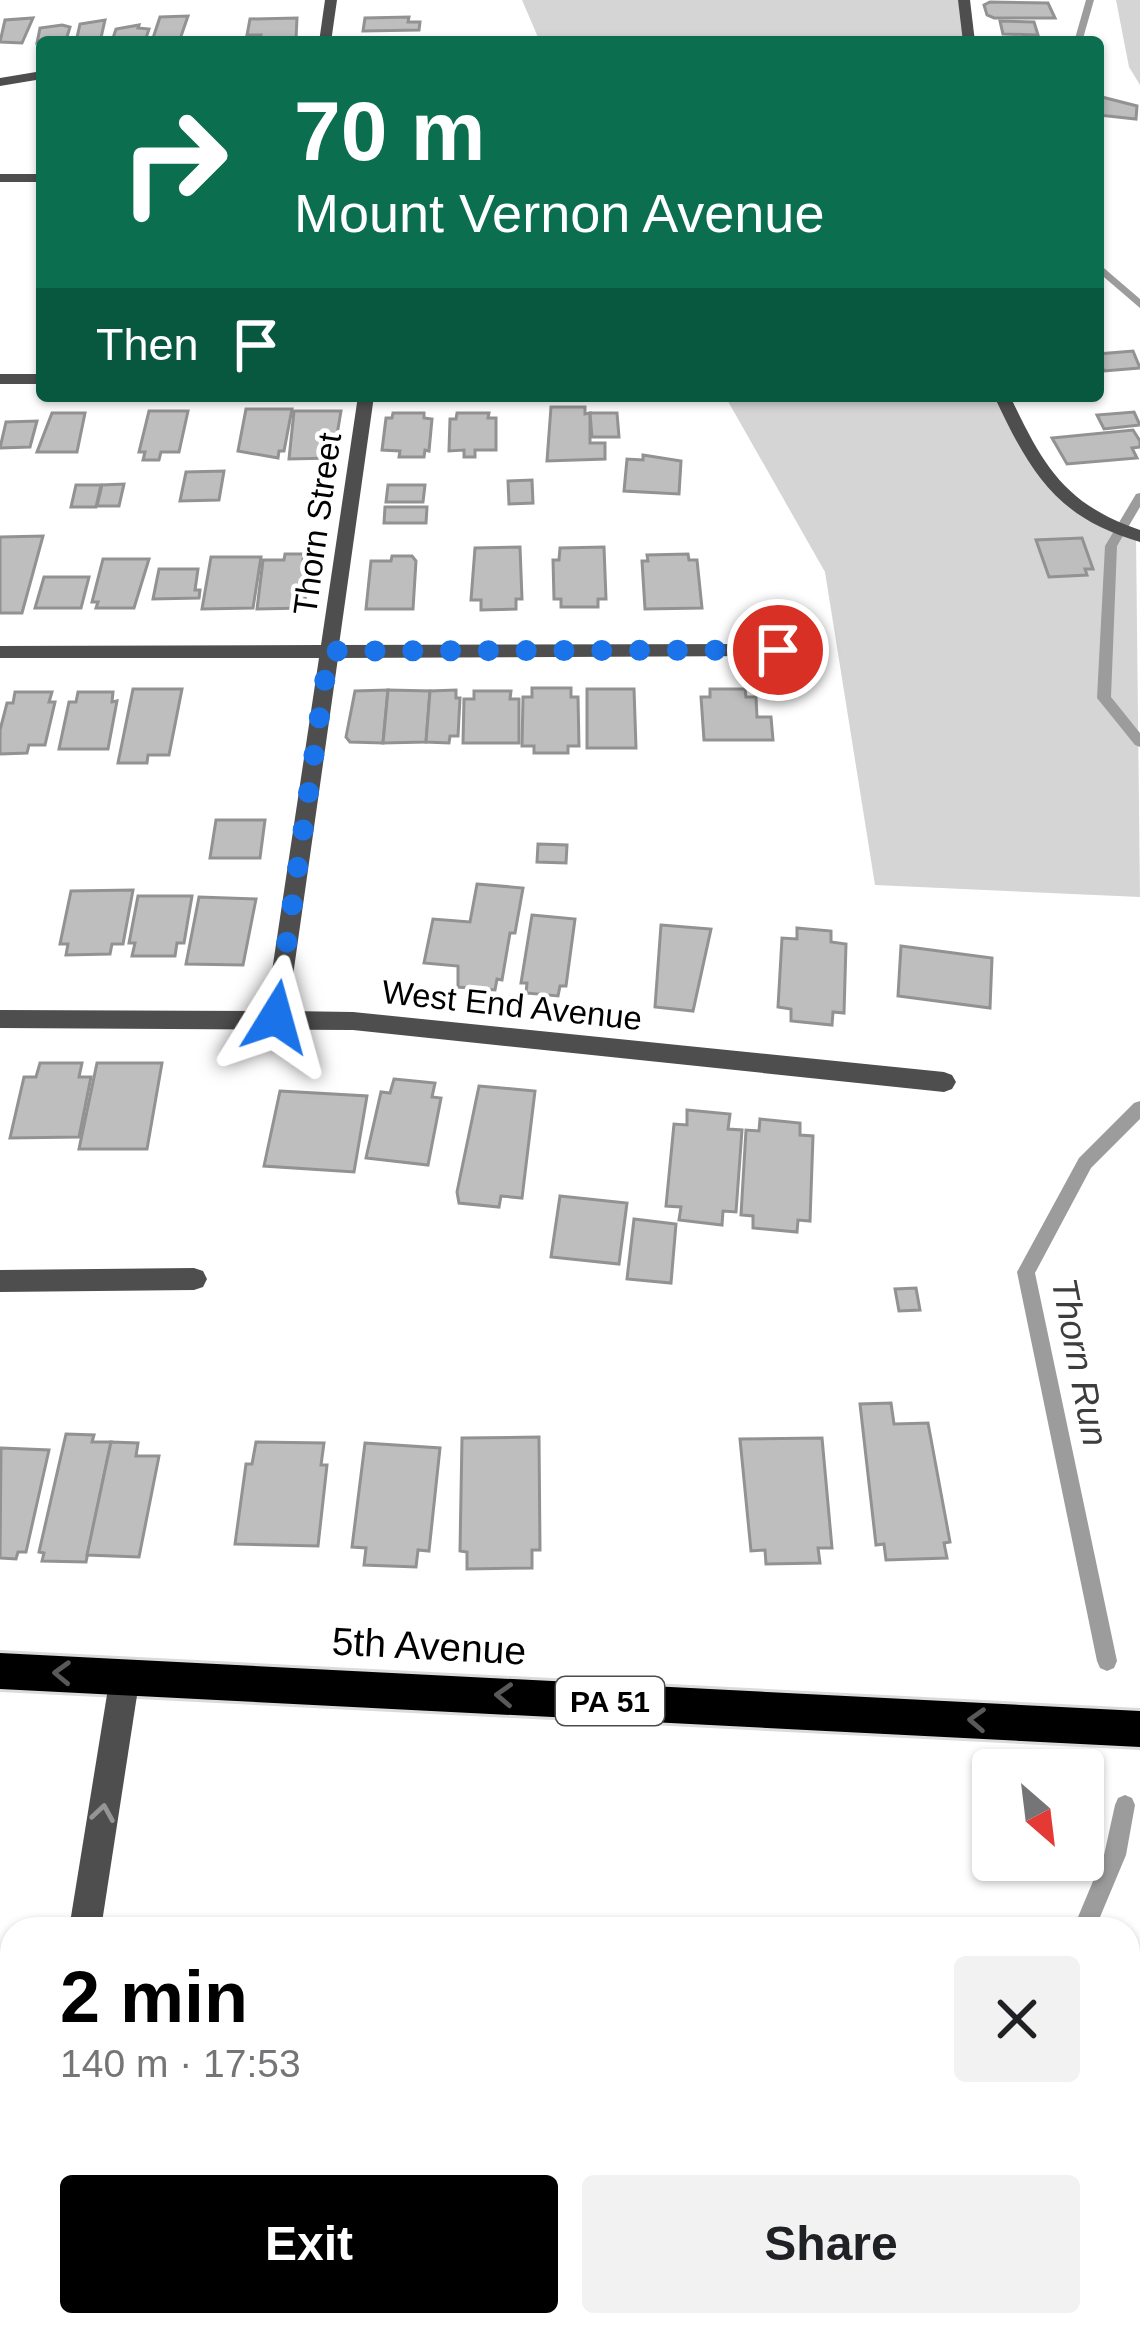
<!DOCTYPE html>
<meta charset="utf-8">
<style>
body{margin:0;font-family:Arial,sans-serif;background:#f2f2f2;color:#202124;height:100vh;display:flex;flex-direction:column;font-size:45px;white-space:nowrap}
*{box-sizing:border-box;margin:0}
p{font-size:39px;color:#757577}
.icon{flex:none;width:66px;height:66px;fill:none;stroke:currentColor;stroke-width:2;stroke-linecap:round;stroke-linejoin:round}
.map{position:relative;flex:1;overflow:hidden}
.sheet{position:absolute;left:0px;top:1917px;width:1140px;height:420px;display:flex;flex-direction:column;background:#fff;border-radius:36px 36px 0 0;box-shadow:0 3px 9px #0004}
.sheet>*{flex:none}
.guide{position:absolute;left:36px;top:36px;width:1068px;height:366px;border-radius:12px;box-shadow:0 3px 9px #0004;background:#0b6e4f;color:#fff;overflow:hidden}
.needle{width:78px;rotate:152deg}
.buttons{position:absolute;left:972px;top:1749px;display:grid;gap:24px}
.buttons a{display:grid;place-items:center;width:132px;height:132px;border-radius:12px;background:#fff;box-shadow:0 3px 9px #0004;font-size:60px}
.pin{position:absolute;display:grid;place-items:center;width:102px;height:102px;color:#fff;margin:-51px;border:6px solid #fff;border-radius:50%;box-shadow:0 3px 12px #0007}
.me{position:absolute;width:132px;margin:-66px;rotate:8deg;stroke-linejoin:round;filter:drop-shadow(0 0 9px #0008)}
.turn{display:flex;align-items:center;gap:42px;height:252px;padding:0 60px;font-size:54px}
.turn .icon{width:156px;height:156px;stroke-width:2.5}
.turn b{display:block;font-size:84px;line-height:102px}
.then{display:flex;align-items:center;height:114px;padding:0 60px;background:#0003;gap:24px;font-size:45px}
.round{display:grid;place-items:center;flex:none;width:126px;height:126px;border-radius:12px;background:#f2f2f2}
.head{display:flex;align-items:center;justify-content:space-between;height:204px;padding:0 60px}
h1{font-size:72px;font-weight:600;line-height:90px;color:#000}
.button{display:flex;gap:24px;margin-top:auto;padding:24px 60px}
.button a{flex:1;height:138px;border-radius:12px;background:#000;color:#fff;font-size:48px;font-weight:600;line-height:138px;text-align:center}
.button a+a{background:#f2f2f2;color:#202124}
.map>svg:first-child{display:block}
.green{fill:#d5d5d5}
.lines{fill:none;stroke-linecap:round;stroke-linejoin:round}
.stream{fill:#9c9c9c;fill-rule:evenodd}
.building{fill:#bebebe;stroke:#929292;stroke-width:3}
.primary-casing{stroke:#dbdbdb;stroke-width:6}
.service{fill:#4e4e4e;fill-rule:evenodd}
.minor{fill:#4e4e4e;fill-rule:evenodd}
.primary{fill:#000;fill-rule:evenodd}
.oneway{stroke:#595959}
.oneway2{stroke:#959595}
.route{stroke:#1a73e8;stroke-width:21;stroke-dasharray:0 37.8}
.labels{text-anchor:middle;dominant-baseline:central;stroke-width:9;stroke-linejoin:round;paint-order:stroke}
.shield{fill:#fff;stroke:#4c4c4c;stroke-width:3}
.shield-label{font-size:30px;font-weight:bold;fill:#000}
.street-label{font-size:33px;fill:#000;stroke:#fff}
.water-label{font-size:36px;font-style:italic;fill:#3d3d3d;stroke:#fff}
.near-street-label{font-size:39px;fill:#000;stroke:#fff}
</style>
<div class="map">
<svg width="1140" height="2337" viewBox="0 0 1140 2337">
<rect width="100%" height="100%" fill="#fff"/>
<!-- green -->
<g class="green">
<polygon points="522,0 964,0 969,42 540,42"/>
<polygon points="1116,0 1140,0 1140,85 1129,67"/>
<polygon points="725,396 1002,396 1056,495 1136,535 1140,897 875,885 825,572"/>
</g>
<g class="lines">
<!-- stream -->
<g class="stream">
<polygon points="1086,0 1094,0 1082,42 1074,42"/>
<polygon points="1098,263 1140,299 1140,308 1098,272"/>
<polygon points="1140,493 1140,507 1117,546 1111,697 1140,733 1140,747 1135,745 1097,698 1105,546 1136,494"/>
<polygon points="1140,1101 1140,1119 1091,1168 1035,1273 1117,1661 1114,1668 1107,1671 1100,1668 1097,1661 1017,1272 1079,1158 1134,1103"/>
<polygon points="1125,1795 1132,1798 1135,1805 1126,1855 1095,1929 1073,1929 1104,1855 1115,1805 1118,1798"/>
<polygon points="876,2325 901,2325 896,2337 871,2337"/>
</g>
</g>
<!-- building -->
<g class="building">
<polygon points="990,2 1048,3 1055,18 994,18 987,15 984,5"/>
<polygon points="188,16 179,42 152,41 160,17"/>
<polygon points="409,17 408,22 420,22 419,30 363,31 365,18"/>
<polygon points="33,18 22,43 0,42 5,20"/>
<polygon points="297,18 296,39 260,40 261,35 247,35 250,19"/>
<polygon points="105,20 100,42 76,42 80,24"/>
<polygon points="1000,21 1034,22 1038,35 1003,34"/>
<polygon points="62,25 70,27 66,40 37,43 40,28"/>
<polygon points="139,25 138,28 149,29 145,41 112,41 116,29"/>
<polygon points="1098,96 1137,106 1136,119 1098,115"/>
<polygon points="1133,351 1140,368 1104,371 1098,360 1098,354"/>
<polygon points="551,407 585,407 585,414 590,413 590,443 605,443 605,459 547,461"/>
<polygon points="246,409 292,409 284,451 279,451 278,458 238,451"/>
<polygon points="149,411 188,411 179,452 161,452 159,460 143,460 145,452 139,452"/>
<polygon points="294,411 341,411 333,458 289,459"/>
<polygon points="1134,412 1140,425 1104,429 1097,415"/>
<polygon points="52,413 85,413 77,452 37,452"/>
<polygon points="393,413 424,413 424,418 432,419 429,451 425,450 424,457 399,457 400,451 382,450 386,418 392,418"/>
<polygon points="457,413 489,413 488,418 496,418 496,450 475,450 475,457 464,457 464,450 449,451 450,419 456,419"/>
<polygon points="590,413 617,413 619,437 592,437"/>
<polygon points="37,421 30,447 0,448 6,422"/>
<polygon points="1133,430 1140,441 1140,447 1132,448 1137,458 1067,464 1052,438"/>
<polygon points="643,455 681,461 679,494 624,491 627,459 643,460"/>
<polygon points="224,471 219,500 180,501 186,472"/>
<polygon points="532,480 533,503 509,504 508,481"/>
<polygon points="124,484 119,506 97,506 102,485"/>
<polygon points="76,485 101,485 96,507 71,507"/>
<polygon points="388,485 425,485 423,502 386,502"/>
<polygon points="385,507 427,507 426,523 384,523"/>
<polygon points="43,536 22,613 0,613 0,537"/>
<polygon points="1082,538 1093,569 1085,569 1087,575 1049,577 1036,540"/>
<polygon points="520,547 522,599 516,599 516,609 481,610 481,600 471,600 475,548"/>
<polygon points="604,547 606,599 598,599 598,607 561,607 561,599 554,599 553,560 559,560 560,548"/>
<polygon points="285,554 304,554 303,560 310,560 304,608 257,609 263,560 284,560"/>
<polygon points="688,554 689,560 697,560 702,608 645,609 642,561 648,561 647,555"/>
<polygon points="392,556 412,556 416,561 413,609 366,609 371,561 391,561"/>
<polygon points="211,557 261,557 253,608 202,609"/>
<polygon points="103,559 149,559 134,608 96,608 98,602 92,602"/>
<polygon points="159,569 198,569 195,590 200,590 199,598 153,599"/>
<polygon points="44,577 89,577 81,608 35,608"/>
<polygon points="532,688 571,688 571,697 578,697 579,746 568,746 568,753 534,753 534,746 522,746 523,697 532,697"/>
<polygon points="133,689 182,689 169,755 148,755 147,763 118,763"/>
<polygon points="587,689 634,689 636,748 587,748"/>
<polygon points="710,689 745,689 746,697 756,697 757,717 771,717 773,740 704,740 701,697 710,697"/>
<polygon points="388,690 383,743 350,742 346,737 355,691"/>
<polygon points="388,690 430,691 426,742 383,743"/>
<polygon points="456,690 456,698 460,698 458,736 450,736 449,743 426,742 430,691"/>
<polygon points="474,691 511,691 510,699 519,699 519,743 463,743 464,699 474,699"/>
<polygon points="15,692 52,692 49,702 55,702 45,745 29,745 27,753 0,754 0,730 7,703 13,703"/>
<polygon points="78,692 113,692 112,702 117,701 108,749 59,749 69,702 76,702"/>
<polygon points="216,820 265,820 260,858 210,858"/>
<polygon points="538,844 567,845 566,863 537,862"/>
<polygon points="477,884 523,888 515,933 510,933 502,980 497,979 495,990 458,987 458,966 424,963 433,919 470,922"/>
<polygon points="133,890 123,944 112,944 110,954 66,955 68,944 60,944 71,891"/>
<polygon points="138,896 192,896 184,943 177,943 175,956 132,956 135,943 129,943"/>
<polygon points="199,897 256,899 243,965 186,964"/>
<polygon points="532,915 575,919 566,986 560,986 558,996 526,993 527,983 521,983"/>
<polygon points="661,925 711,929 693,1011 655,1007"/>
<polygon points="797,928 831,931 831,942 846,944 844,1013 833,1012 832,1025 791,1021 791,1009 778,1007 782,938 797,939"/>
<polygon points="901,946 992,958 990,1008 898,996"/>
<polygon points="40,1063 82,1063 79,1077 91,1077 79,1137 10,1138 24,1077 36,1077"/>
<polygon points="97,1063 162,1063 147,1149 79,1149"/>
<polygon points="394,1079 435,1083 432,1097 441,1098 428,1165 366,1158 381,1092 390,1093"/>
<polygon points="479,1086 535,1091 522,1198 501,1196 499,1207 459,1203 457,1192"/>
<polygon points="280,1091 367,1096 354,1172 264,1166"/>
<polygon points="687,1110 730,1114 728,1129 742,1130 736,1212 723,1211 722,1225 679,1220 681,1207 666,1206 674,1124 687,1125"/>
<polygon points="760,1119 800,1123 800,1135 813,1136 810,1221 798,1220 797,1232 753,1228 753,1216 741,1215 746,1130 759,1131"/>
<polygon points="560,1196 627,1203 619,1264 551,1257"/>
<polygon points="634,1219 676,1224 671,1283 627,1279"/>
<polygon points="916,1288 920,1310 899,1311 895,1289"/>
<polygon points="891,1403 894,1424 928,1423 950,1542 944,1543 947,1558 886,1560 884,1544 876,1545 860,1404"/>
<polygon points="66,1434 94,1435 92,1442 111,1442 86,1562 42,1561 44,1553 39,1552"/>
<polygon points="539,1437 540,1550 532,1550 532,1568 467,1569 467,1552 460,1551 462,1438"/>
<polygon points="822,1438 832,1548 818,1548 820,1563 766,1564 765,1550 751,1551 740,1439"/>
<polygon points="111,1442 138,1443 136,1456 159,1456 139,1557 87,1555"/>
<polygon points="256,1442 324,1443 321,1465 327,1465 318,1546 235,1544 246,1464 252,1464"/>
<polygon points="365,1443 440,1448 429,1551 418,1550 416,1567 364,1565 366,1548 352,1547"/>
<polygon points="1,1448 49,1450 26,1552 18,1552 16,1559 0,1558"/>
<rect x="377" y="2325" width="239" height="12"/>
</g>
<g class="lines">
<!-- primary casing -->
<g class="primary-casing">
<polygon id="primary" points="0,1653 1140,1711 1140,1747 0,1689"/>
</g>
<!-- service -->
<polygon class="service" points="194,1268 203,1271 207,1279 203,1287 194,1290 0,1292 0,1270"/>
<!-- minor -->
<g class="minor">
<polygon points="325,0 337,0 331,42 319,42"/>
<polygon points="958,0 970,0 975,42 963,42"/>
<polygon points="42,71 42,79 0,86 0,78"/>
<rect x="0" y="174" width="42" height="8"/>
<rect x="0" y="374" width="42" height="10"/>
<polygon points="358,396 374,396 339,645 778,644 787,650 778,656 338,658 288,1011 353,1012 944,1072 952,1075 956,1082 952,1089 944,1092 353,1030 0,1028 0,1010 266,1011 319,658 0,658 0,646 321,645"/>
<path d="M 994,396 L 1010,396 C 1043,465 1064,504 1140,530 L 1140,542 C 1055,517 1030,472 994,396 Z"/>
<polygon points="125,1661 135,1666 140,1676 101,1929 69,1929 110,1676 115,1666"/>
<polygon points="12,2311 12,2325 40,2325 38,2337 2,2337"/>
</g>
<!-- primary -->
<use href="#primary" class="primary"/>
</g>
<!-- one-way arrows -->
<defs><path id="oneway-chevron" d="M-2-3.5L2.5 0L-2 3.5" fill="none" stroke-width="1.6" stroke-linecap="round" stroke-linejoin="round" transform="scale(3)"/></defs>
<g class="oneway">
<use href="#oneway-chevron" transform="translate(62 1673) rotate(-178)"/>
<use href="#oneway-chevron" transform="translate(504 1695) rotate(-177)"/>
<use href="#oneway-chevron" transform="translate(977 1720) rotate(-177)"/>
</g>
<use class="oneway2" href="#oneway-chevron" transform="translate(103 1813) rotate(-81)"/>
<g class="lines">
<!-- route -->
<polyline class="route" points="276,1017 329,651 778,650"/>
</g>
<g class="labels">
<!-- shield labels -->
<rect class="shield" x="556" y="1677" width="108" height="48" rx="9"/>
<g class="shield-label">
<text x="610" y="1701">PA 51</text>
</g>
<!-- street labels -->
<g class="street-label">
<text transform="translate(317 524) rotate(-82)">Thorn Street</text>
<text transform="translate(512 1005) rotate(6)">West End Avenue</text>
</g>
<!-- water labels -->
<g class="water-label">
<text transform="translate(1080 1362) rotate(79)">Thorn Run</text>
</g>
<!-- near-street labels -->
<g class="near-street-label">
<text transform="translate(429 1646) rotate(3)">5th Avenue</text>
</g>
</g>
</svg>
<div class="buttons">
<a><svg class="needle" viewBox="-14 -14 28 28"><path d="M0-13l5 13h-10z" fill="#e53935"/><path d="M0 13l5-13h-10z" fill="#757577"/></svg></a>
</div>
<div class="pin" style="left:778px;top:650px;background:#d93025"><svg class="icon" aria-label="arrive" viewBox="0 0 24 24"><path d="M6 21V4h12l-3 4 3 4H6"/></svg></div>
<svg class="me" style="left:276px;top:1017px" viewBox="-20 -20 40 40"><path d="M0-17L14 15 0 8-14 15z" fill="#1a73e8" stroke="#fff" stroke-width="4"/></svg>
<div class="guide">
<div class="turn"><svg class="icon" aria-label="right" viewBox="0 0 24 24"><path d="M7 20v-9h11M14 6l5 5-5 5"/></svg><div><b>70 m</b>Mount Vernon Avenue</div></div>
<div class="then">Then<svg class="icon" aria-label="arrive" viewBox="0 0 24 24"><path d="M6 21V4h12l-3 4 3 4H6"/></svg></div>
</div>
<section class="sheet">
<div class="head"><div><h1>2 min</h1><p>140 m · 17:53</p></div><a class="round"><svg class="icon" aria-label="close" viewBox="0 0 24 24"><path d="M6 6l12 12M18 6L6 18"/></svg></a></div>
<div class="button"><a>Exit</a><a>Share</a></div>
</section>
</div>
